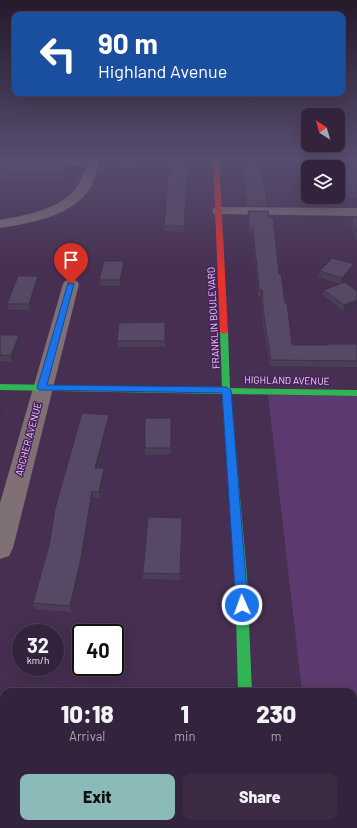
<!DOCTYPE html>
<style>
body{margin:0;font-family:Barlow,sans-serif;background:#3c2b43;color:#f1f3f6;height:100vh;display:flex;flex-direction:column;font-size:15px;white-space:nowrap}
*{box-sizing:border-box;margin:0}
p{font-size:13px;color:#a9a4af}
.icon{flex:none;width:22px;height:22px;fill:none;stroke:currentColor;stroke-width:2;stroke-linecap:round;stroke-linejoin:round}
.map{position:relative;flex:1;overflow:hidden}
.panel{position:absolute;left:0px;top:688px;width:357px;height:140px;display:flex;flex-direction:column;background:#34233c;border-radius:12px 12px 0 0;box-shadow:0 4px 16px #0002,0 0 0 1px #4e4056}
.panel>*{flex:none}
.banner{position:absolute;left:12px;top:12px;width:333px;height:84px;border-radius:8px;box-shadow:0 4px 16px #0002,0 0 0 1px #4e4056;background:#1a4fa0;color:#fff;overflow:hidden}
.needle{width:26px;rotate:323deg}
.fabs{position:absolute;left:301px;top:108px;display:grid;gap:8px}
.fabs a{display:grid;place-items:center;width:44px;height:44px;border-radius:8px;background:#34233c;box-shadow:0 4px 16px #0002,0 0 0 1px #4e4056;font-size:20px}
.speed{position:absolute;left:12px;top:624px;display:flex;gap:8px;font-size:20px;font-weight:700;text-align:center}
.speed>*{display:grid;place-content:center;width:52px;height:52px;border-radius:50%;background:#34233c;box-shadow:0 4px 16px #0002,0 0 0 1px #4e4056;line-height:1}
.speed small{font-size:10px;font-weight:400}
.speed .limit{border:2px solid #111;border-radius:6px;background:#fff;color:#111}
.pin{position:absolute;display:grid;place-items:center;width:34px;height:34px;color:#fff;margin:-41px -17px;border-radius:50% 50% 50% 0;rotate:-45deg;box-shadow:0 0 4px #0007}
.pin .icon{rotate:45deg}
.me{position:absolute;width:44px;margin:-22px;rotate:358deg;stroke-linejoin:round;filter:drop-shadow(0 0 3px #0008)}
.turn{display:flex;align-items:center;gap:14px;height:84px;padding:0 20px;font-size:18px}
.turn .icon{width:52px;height:52px;stroke-width:2.5}
.turn b{display:block;font-size:28px;line-height:34px}
.eta{display:flex;justify-content:space-evenly;align-items:center;height:68px;text-align:center}
.eta b{font-size:24px;font-weight:800;line-height:28px}
.primary-button{display:flex;gap:8px;margin-top:auto;padding:8px 20px}
.primary-button a{flex:1;height:46px;border-radius:8px;background:#8bbbb9;color:#111;font-size:16px;font-weight:800;line-height:46px;text-align:center}
.primary-button a+a{background:#3c2b43;color:#f1f3f6}
.map>svg:first-child{display:block}
.green{fill:#5c396e}
.lines{fill:none;stroke-linecap:round;stroke-linejoin:round}
.street{fill:#7f7076;fill-rule:evenodd}
.fast{fill:#30b455;fill-rule:evenodd}
.slow{fill:#ff9f0a;fill-rule:evenodd}
.jam{fill:#e5322d;fill-rule:evenodd}
.wall{fill:#4b3f57}
.shaded-wall{fill:#3d3347}
.building{fill:#574965;stroke:#3d3347}
.route{fill:#1a73e8;stroke:#114b97}
.labels{text-anchor:middle;dominant-baseline:central;stroke-width:3;stroke-linejoin:round;paint-order:stroke}
.street-label{font-size:10px;fill:#ebd4f8;stroke:#4b215e}
</style>
<div class="map">
<svg width="357" height="828" viewBox="0 0 357 828">
<rect width="100%" height="100%" fill="#462f50"/>
<!-- green -->
<polygon class="green" points="268,395 357,396 357,828 317,828 317,824 353,824 353,692 302,692"/>
<g class="lines">
<!-- street -->
<g class="street">
<path d="M 0,158 L 100,158 C 97,167 96,176 92,185 C 75,216 32,223 0,228 L 0,220 C 26,215 65,209 79,183 C 82,178 84,171 86,166 L 0,165 Z"/>
<polygon points="219,207 357,208 357,216 214,214 212,211 214,208"/>
<polygon points="71,279 77,281 79,284 13,548 9,556 0,559 0,503 63,284 65,281"/>
</g>
<!-- fast -->
<polygon class="fast" points="221,330 227,330 228,332 230,388 357,390 357,396 231,394 247,576 252,692 238,692 235,576 222,394 0,390 0,384 222,388 220,332"/>
<!-- slow -->
<rect class="slow" x="241" y="824" width="16" height="4"/>
<!-- jam -->
<polygon class="jam" points="213,158 219,158 228,332 224,334 220,332"/>
</g>
<!-- wall -->
<g class="wall">
<polygon points="118,158 140,158 138,166 117,165 117,161"/>
<polygon points="189,158 184,232 164,231 164,226"/>
<polygon points="242,158 259,158 267,201 266,206 247,206 245,187 245,182 246,182"/>
<polygon points="293,158 357,158 357,198 324,197 338,197 338,167 308,167 308,196 305,196 302,172 299,172"/>
<polygon points="0,162 67,162 68,167 64,178 0,178"/>
<polygon points="248,211 279,274 292,345 328,345 328,344 357,344 357,367 270,366 263,323 261,296 258,296 253,233 249,233 248,216"/>
<polygon points="352,218 357,218 357,242 351,224"/>
<polygon points="124,261 125,267 121,286 100,286 99,280"/>
<polygon points="354,264 352,270 341,284 318,277 320,271"/>
<polygon points="39,282 30,310 9,310 7,304"/>
<polygon points="324,290 357,291 357,305 343,311 323,295"/>
<polygon points="165,322 165,347 118,347 117,341"/>
<polygon points="0,335 20,341 12,362 0,361"/>
<polygon points="171,418 171,454 145,455 145,448"/>
<polygon points="109,421 98,468 104,468 105,474 100,498 93,497 82,564 72,612 35,609 33,603"/>
<polygon points="182,518 180,580 143,579 143,573"/>
</g>
<!-- shaded-wall -->
<g class="shaded-wall">
<polygon points="67,162 68,167 64,178 63,173"/>
<polygon points="124,261 125,267 121,286 120,280"/>
<polygon points="354,264 352,270 341,284 342,278"/>
<polygon points="38,276 39,282 30,310 29,304"/>
<polygon points="357,300 357,305 343,311 344,305"/>
<polygon points="19,335 20,341 12,362 11,356"/>
<polygon points="2,405 3,411 0,421 0,409"/>
<polygon points="109,415 109,421 96,474 95,468"/>
<polygon points="104,468 105,474 100,498 99,492"/>
<polygon points="92,491 93,497 82,564 72,612 70,606"/>
<polygon points="0,689 3,695 0,708"/>
</g>
<!-- building -->
<g class="building">
<polygon points="118,158 139,158 138,161 117,161"/>
<polygon points="170,158 188,158 184,226 164,226"/>
<polygon points="243,158 259,158 267,201 247,200 245,182 248,182"/>
<polygon points="296,158 357,158 357,193 338,192 338,167 308,167 308,191 306,191 302,167 299,167"/>
<polygon points="0,162 67,162 63,173 0,173"/>
<polygon points="248,211 268,211 269,218 273,218 279,274 281,274 285,303 287,303 292,345 329,345 328,344 357,344 357,361 271,360 264,317 262,290 259,290 253,228 250,228"/>
<polygon points="352,218 357,218 357,233"/>
<polygon points="332,258 354,264 342,278 320,271"/>
<polygon points="104,261 124,261 120,280 99,280"/>
<polygon points="18,276 38,276 29,304 7,304"/>
<polygon points="345,282 357,291 357,300 344,305 324,290"/>
<polygon points="165,322 165,341 117,341 119,323"/>
<polygon points="0,335 19,335 11,356 0,355"/>
<polygon points="82,413 109,415 95,468 104,468 99,492 92,491 81,558 70,606 33,603 49,546 55,509"/>
<rect x="145" y="418" width="26" height="30"/>
<polygon points="148,517 182,518 180,574 143,573"/>
</g>
<!-- sky -->
<linearGradient id="sky" x2="0" y2="1"><stop stop-color="#261a2c"/><stop offset="0.58" stop-color="#574d6f"/><stop offset="1" stop-color="#574d6f" stop-opacity="0"/></linearGradient>
<rect width="357" height="274" fill="url(#sky)"/>
<!-- route -->
<polygon class="route" points="68,283 74,284 47,385 226,387 231,390 248,605 246,609 242,610 238,609 236,605 222,393 39,390 37,388"/>
<g class="labels">
<!-- street labels -->
<g class="street-label">
<text transform="translate(213 318) rotate(-93)">FRANKLIN BOULEVARD</text>
<text transform="translate(287 380) rotate(1)">HIGHLAND AVENUE</text>
<text transform="translate(28 439) rotate(-75)">ARCHER AVENUE</text>
</g>
</g>
</svg>
<div class="fabs">
<a><svg class="needle" viewBox="-14 -14 28 28"><path d="M0-13l5 13h-10z" fill="#e53935"/><path d="M0 13l5-13h-10z" fill="#a9a4af"/></svg></a>
<a><svg class="icon" aria-label="layers" viewBox="0 0 24 24"><path d="M12 4l9 5-9 5-9-5zM3 14l9 5 9-5"/></svg></a>
</div>
<div class="speed"><div>32<small>km/h</small></div><div class="limit">40</div></div>
<div class="pin" style="left:71px;top:284px;background:#d93025"><svg class="icon" aria-label="arrive" viewBox="0 0 24 24"><path d="M6 21V4h12l-3 4 3 4H6"/></svg></div>
<svg class="me" style="left:242px;top:605px" viewBox="-20 -20 40 40"><circle r="17" fill="#1a73e8" stroke="#fff" stroke-width="3"/><path d="M0-11L8 9 0 5-8 9z" fill="#fff"/></svg>
<div class="banner">
<div class="turn"><svg class="icon" aria-label="left" viewBox="0 0 24 24"><path d="M17 20v-9H6M10 6l-5 5 5 5"/></svg><div><b>90 m</b>Highland Avenue</div></div>
</div>
<section class="panel">
<div class="eta">
<div><b>10:18</b><p>Arrival</p></div>
<div><b>1</b><p>min</p></div>
<div><b>230</b><p>m</p></div>
</div>
<div class="primary-button"><a>Exit</a><a>Share</a></div>
</section>
</div>
